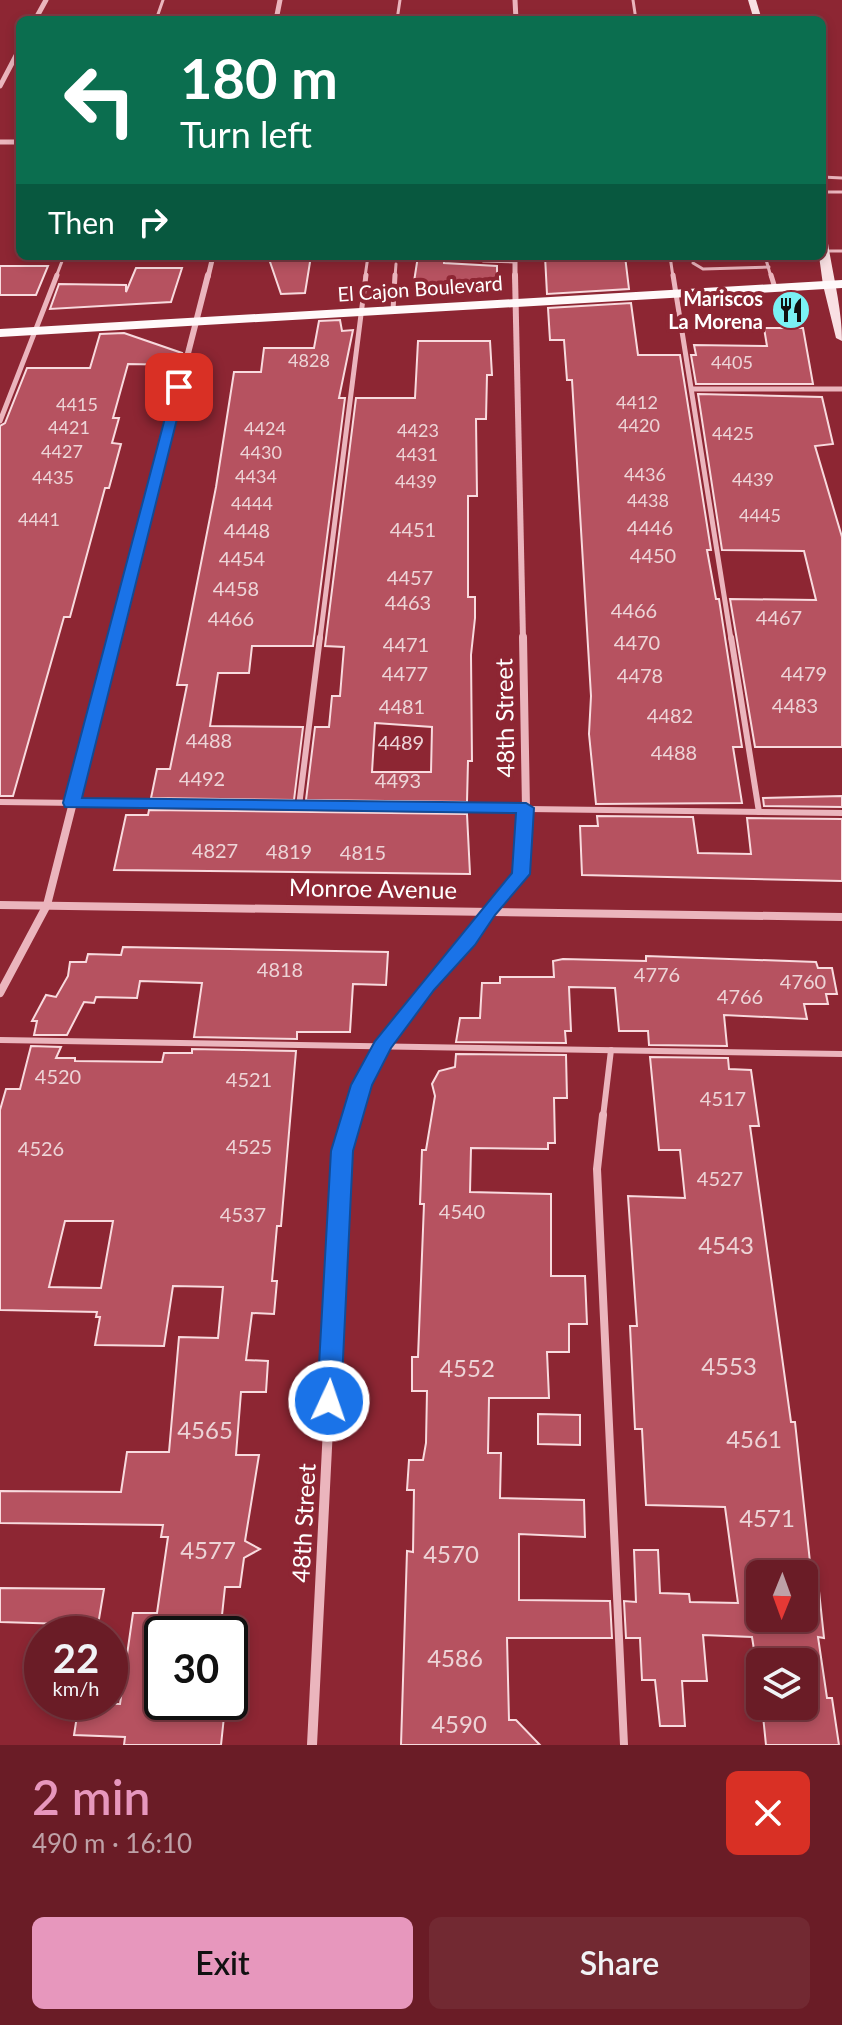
<!DOCTYPE html>
<meta charset="utf-8">
<style>
body{margin:0;font-family:Lato,sans-serif;background:#722932;color:#f1f3f6;height:100vh;display:flex;flex-direction:column;font-size:30px;white-space:nowrap}
*{box-sizing:border-box;margin:0}
p{font-size:26px;color:#bea1a7}
.icon{flex:none;width:44px;height:44px;fill:none;stroke:currentColor;stroke-width:2;stroke-linecap:round;stroke-linejoin:round}
.map{position:relative;height:1745px;overflow:hidden}
.drawer{display:flex;flex-direction:column;background:#6a1c26;flex:1}
.drawer>*{flex:none}
.hud{position:absolute;left:16px;top:16px;width:810px;height:244px;border-radius:12px;box-shadow:0 4px 12px #0003,0 0 0 2px #7d3a43;background:#0b6e4f;color:#fff;overflow:hidden}
.needle{width:52px;rotate:181deg}
.buttons{position:absolute;left:746px;top:1560px;display:grid;gap:16px}
.buttons a{display:grid;place-items:center;width:72px;height:72px;border-radius:12px;background:#6a1c26;box-shadow:0 4px 12px #0003,0 0 0 2px #7d3a43;font-size:40px}
.speed{position:absolute;left:24px;top:1616px;display:flex;gap:16px;font-size:40px;font-weight:700;text-align:center}
.speed>*{display:grid;place-content:center;width:104px;height:104px;border-radius:50%;background:#6a1c26;box-shadow:0 4px 12px #0003,0 0 0 2px #7d3a43;line-height:1}
.speed small{font-size:20px;font-weight:400}
.speed .limit{border:4px solid #111;border-radius:12px;background:#fff;color:#111}
.pin{position:absolute;display:grid;place-items:center;width:68px;height:68px;color:#fff;margin:-34px;border-radius:16px;box-shadow:0 4px 12px #0006}
.me{position:absolute;width:88px;margin:-44px;rotate:3deg;stroke-linejoin:round;filter:drop-shadow(0 0 6px #0008)}
.turn{display:flex;align-items:center;gap:28px;height:168px;padding:0 32px;font-size:36px}
.turn .icon{width:104px;height:104px;stroke-width:2.5}
.turn b{display:block;font-size:56px;line-height:68px}
.then{display:flex;align-items:center;height:76px;padding:0 32px;background:#0003;gap:16px;font-size:30px}
.round{display:grid;place-items:center;flex:none;width:84px;height:84px;border-radius:12px;background:#722932}
.head{display:flex;align-items:center;justify-content:space-between;height:136px;padding:0 32px}
h1{font-size:48px;font-weight:600;line-height:60px;color:#e797bd}
.action{display:flex;gap:16px;margin-top:auto;padding:16px 32px}
.action a{flex:1;height:92px;border-radius:12px;background:#e797bd;color:#111;font-size:32px;font-weight:600;line-height:92px;text-align:center}
.action a+a{background:#722932;color:#f1f3f6}
.map>svg:first-child{display:block}
.building{fill:#b65260;stroke:#f8dade;stroke-width:2;fill-rule:evenodd}
.lines{fill:none;stroke-linecap:round;stroke-linejoin:round}
.service-far3{stroke:#ebb5bd;stroke-width:3}
.service-far2{stroke:#ebb5bd;stroke-width:5}
.service-far1{stroke:#ebb5bd;stroke-width:6}
.service{stroke:#ebb5bd;stroke-width:8}
.minor-far3{stroke:#ebb5bd;stroke-width:5}
.minor-far2{stroke:#ebb5bd;stroke-width:6}
.minor-far1{stroke:#ebb5bd;stroke-width:8}
.minor{stroke:#ebb5bd;stroke-width:10}
.tertiary{fill:#ebb5bd;fill-rule:evenodd}
.secondary{fill:#f9e0e3;fill-rule:evenodd}
.primary{fill:#fff9fa;fill-rule:evenodd}
.route{fill:#1a73e8;stroke:#114b97;stroke-width:2}
.labels{text-anchor:middle;dominant-baseline:central;stroke-width:8;stroke-linejoin:round;paint-order:stroke}
.far-number-label{font-size:18px;fill:#edd4d7}
.far-street-label{font-size:20px;fill:#fff;stroke:#8d2633}
.far-poi-label{font-size:20px;font-weight:bold;fill:#fff;stroke:#8d2633;text-anchor:end}
.number-label{font-size:20px;fill:#edd4d7}
.street-label{font-size:24px;fill:#fff;stroke:#8d2633}
.near-number-label{font-size:24px;fill:#edd4d7}
</style>
<div class="map">
<svg width="842" height="1745" viewBox="0 0 842 1745">
<rect width="100%" height="100%" fill="#8d2633"/>
<!-- building -->
<g class="building">
<polygon points="268,256 311,256 305,293 281,294"/>
<polygon points="418,256 444,256 444,263 497,266 497,283 413,288"/>
<polygon points="545,256 625,256 629,289 547,294"/>
<polygon points="0,266 48,266 36,295 0,295"/>
<polygon points="136,268 182,268 171,302 50,309 59,284 126,285 126,292"/>
<polygon points="631,303 638,355 680,355 711,550 707,550 716,599 719,599 742,747 733,747 742,803 596,804 589,734 591,696 572,380 567,380 564,340 550,340 548,308"/>
<polygon points="340,320 342,331 353,330 339,398 345,398 313,646 252,646 249,673 218,673 210,726 303,727 294,800 151,798 157,769 170,769 187,685 177,685 216,487 234,372 261,372 264,348 314,348 319,321"/>
<polygon points="764,328 803,328 813,384 696,384 691,355 696,355 694,345 767,346"/>
<polygon points="124,333 182,353 179,365 128,364 113,418 119,418 112,443 121,444 109,488 105,488 70,617 64,617 13,796 0,796 0,426 5,423 27,368 90,368 100,334"/>
<path d="M 418,341 L 490,341 L 492,375 L 487,375 L 486,419 L 476,419 L 477,496 L 468,496 L 468,597 L 475,597 L 475,618 L 471,655 L 472,761 L 468,761 L 467,802 L 306,800 L 315,727 L 329,727 L 332,696 L 340,696 L 344,647 L 325,646 L 356,398 L 415,398 ZM 375,723 L 432,727 L 431,772 L 372,772 Z"/>
<polygon points="698,394 822,397 833,444 815,446 842,537 842,747 755,747 730,599 816,600 804,551 722,550"/>
<polygon points="842,796 842,807 764,806 763,798"/>
<polygon points="149,810 467,814 470,874 114,870 126,815 148,815"/>
<polygon points="597,816 693,817 698,853 751,854 747,818 842,819 842,881 582,875 580,826 598,826"/>
<polygon points="123,947 388,952 386,985 353,984 350,1032 297,1032 297,1039 194,1037 202,983 140,981 137,998 96,997 94,1003 84,1002 67,1035 34,1035 37,1021 32,1021 46,995 56,997 68,976 70,962 86,962 88,954 121,955"/>
<polygon points="646,956 816,962 818,968 832,968 837,994 826,994 828,1004 804,1004 807,1019 724,1015 727,1046 649,1045 648,1031 619,1031 615,988 569,987 571,1031 565,1031 566,1043 456,1042 460,1018 480,1018 482,983 500,983 500,977 554,977 553,961 563,959 646,961"/>
<path d="M 31,1046 L 61,1047 L 56,1058 L 75,1058 L 75,1061 L 162,1062 L 164,1053 L 192,1053 L 192,1049 L 296,1051 L 281,1226 L 277,1226 L 272,1281 L 277,1281 L 274,1314 L 252,1313 L 246,1360 L 268,1361 L 266,1392 L 241,1392 L 236,1455 L 259,1455 L 245,1541 L 260,1549 L 244,1558 L 240,1587 L 225,1587 L 220,1634 L 162,1634 L 162,1705 L 225,1707 L 221,1745 L 124,1745 L 125,1737 L 74,1735 L 79,1703 L 120,1704 L 133,1613 L 157,1613 L 168,1537 L 161,1537 L 163,1525 L 0,1523 L 0,1491 L 121,1492 L 127,1452 L 169,1452 L 179,1337 L 218,1338 L 223,1287 L 173,1286 L 164,1346 L 95,1345 L 100,1317 L 96,1317 L 97,1312 L 0,1310 L 0,1110 L 6,1089 L 20,1089 ZM 65,1221 L 113,1221 L 101,1288 L 49,1287 Z"/>
<polygon points="456,1054 566,1055 567,1098 554,1098 555,1143 548,1143 548,1149 471,1148 470,1192 551,1194 551,1276 585,1276 587,1324 569,1324 569,1352 547,1352 549,1398 489,1398 488,1453 501,1453 500,1498 584,1500 585,1537 519,1534 519,1600 610,1601 612,1638 507,1638 509,1720 516,1720 540,1745 401,1745 407,1551 413,1552 414,1490 407,1490 409,1460 423,1460 426,1443 427,1391 412,1391 412,1357 418,1357 424,1204 420,1204 422,1150 426,1150 435,1096 432,1084 439,1071 455,1067"/>
<path d="M 650,1057 L 728,1058 L 729,1069 L 751,1070 L 759,1126 L 750,1126 L 791,1422 L 795,1422 L 813,1590 L 819,1591 L 824,1638 L 818,1637 L 827,1698 L 832,1698 L 839,1745 L 766,1745 L 762,1706 L 804,1706 L 804,1662 L 760,1662 L 760,1687 L 752,1637 L 703,1635 L 707,1681 L 682,1681 L 685,1726 L 660,1726 L 655,1680 L 642,1680 L 640,1638 L 626,1638 L 624,1601 L 636,1602 L 634,1550 L 658,1550 L 660,1593 L 689,1594 L 690,1602 L 738,1603 L 725,1507 L 646,1505 L 642,1429 L 635,1429 L 630,1326 L 637,1326 L 628,1196 L 685,1198 L 680,1150 L 659,1150 ZM 760,1574 L 804,1574 L 804,1618 L 760,1618 Z"/>
<polygon points="538,1414 580,1415 580,1445 538,1444"/>
<polygon points="0,1588 104,1589 98,1625 0,1622"/>
</g>
<g class="lines">
<!-- service-far3 -->
<g class="service-far3">
<polyline points="633,0 636,20"/>
<polyline points="156,20 163,0"/>
<polyline points="397,20 400,0"/>
<polyline points="822,177 842,178"/>
<polyline points="822,192 842,192"/>
<polyline points="826,251 842,251"/>
<polyline points="670,256 673,277"/>
<polyline points="765,256 771,277"/>
<polyline points="483,261 515,262"/>
<polyline points="693,263 703,269 769,267"/>
<polyline points="56,277 64,256"/>
<polyline points="365,277 368,256"/>
<polyline points="395,277 396,264"/>
</g>
<!-- service-far2 -->
<g class="service-far2">
<polyline points="673,275 731,639"/>
<polyline points="771,275 775,288"/>
<polyline points="393,310 395,275"/>
<polyline points="692,389 842,389"/>
<polyline points="0,421 57,275"/>
<polyline points="320,639 366,275"/>
</g>
<!-- service-far1 -->
<g class="service-far1">
<polyline points="731,637 759,812"/>
<polyline points="0,802 842,813"/>
<polyline points="299,806 320,637"/>
<polyline points="0,1040 842,1054"/>
<polyline points="603,1117 611,1050"/>
</g>
<!-- service -->
<polyline class="service" points="603,1115 597,1169 624,1745"/>
<!-- minor-far3 -->
<g class="minor-far3">
<polyline points="515,0 516,20"/>
<polyline points="35,20 46,0"/>
<polyline points="276,20 280,0"/>
<polyline points="0,86 20,48"/>
<polyline points="0,142 20,142"/>
<polyline points="515,256 515,277"/>
<polyline points="208,277 213,256"/>
</g>
<!-- minor-far2 -->
<g class="minor-far2">
<polyline points="515,275 523,639"/>
<polyline points="115,639 208,275"/>
</g>
<!-- minor-far1 -->
<g class="minor-far1">
<polyline points="0,993 47,905 115,637"/>
<polyline points="352,1117 362,1085 382,1045 521,874 526,808 523,637"/>
</g>
<!-- minor -->
<polyline class="minor" points="312,1745 342,1151 353,1115"/>
<!-- tertiary -->
<polygon class="tertiary" points="0,901 842,913 842,921 0,909"/>
<!-- secondary -->
<g class="secondary">
<polygon points="748,0 756,0 762,20 754,20"/>
<path d="M 822,234 L 827,237 C 832,272 842,307 842,341 L 836,338 L 823,285 L 819,256 L 822,256 Z"/>
</g>
<!-- primary -->
<polygon class="primary" points="842,280 842,288 0,337 0,329"/>
</g>
<!-- route -->
<polygon class="route" points="174,384 185,387 82,798 526,803 534,808 530,874 495,915 475,945 434,990 391,1048 372,1085 353,1151 341,1401 338,1408 321,1408 317,1401 331,1151 351,1085 375,1041 512,873 516,813 65,807 63,803"/>
<!-- icons -->
<defs>
<g id="restaurant-disc" transform="scale(2)"><circle r="9.5" fill="#7af1f4" stroke="#8d2633"/><path d="M-5-6h1v4h1v-4h1v4h1v-4h1v5L-1.5 .5V6h-2V.5L-5-1ZM5-6V6H3V1.5H1.5Q1.5-4 5-6Z" fill="#111"/></g>
</defs>
<g fill-rule="evenodd">
<use href="#restaurant-disc" x="791" y="310"/>
</g>
<g class="labels">
<!-- far-number labels -->
<g class="far-number-label">
<text x="309" y="360">4828</text>
<text x="732" y="362">4405</text>
<text x="637" y="402">4412</text>
<text x="77" y="404">4415</text>
<text x="639" y="425">4420</text>
<text x="69" y="427">4421</text>
<text x="265" y="428">4424</text>
<text x="418" y="430">4423</text>
<text x="733" y="433">4425</text>
<text x="62" y="451">4427</text>
<text x="261" y="452">4430</text>
<text x="417" y="454">4431</text>
<text x="645" y="474">4436</text>
<text x="256" y="476">4434</text>
<text x="53" y="477">4435</text>
<text x="753" y="479">4439</text>
<text x="416" y="481">4439</text>
<text x="648" y="500">4438</text>
<text x="252" y="503">4444</text>
<text x="760" y="515">4445</text>
<text x="39" y="519">4441</text>
</g>
<!-- far-street labels -->
<g class="far-street-label">
<text transform="translate(420 288) rotate(-4)">El Cajon Boulevard</text>
</g>
<!-- far-poi labels -->
<g class="far-poi-label">
<text x="763" y="298">Mariscos<tspan x="763" dy="23">La Morena</tspan></text>
</g>
<!-- number labels -->
<g class="number-label">
<text x="650" y="527">4446</text>
<text x="413" y="529">4451</text>
<text x="247" y="530">4448</text>
<text x="653" y="555">4450</text>
<text x="242" y="558">4454</text>
<text x="410" y="577">4457</text>
<text x="236" y="588">4458</text>
<text x="408" y="602">4463</text>
<text x="634" y="610">4466</text>
<text x="779" y="617">4467</text>
<text x="231" y="618">4466</text>
<text x="637" y="642">4470</text>
<text x="406" y="644">4471</text>
<text x="405" y="673">4477</text>
<text x="804" y="673">4479</text>
<text x="640" y="675">4478</text>
<text x="795" y="705">4483</text>
<text x="402" y="706">4481</text>
<text x="670" y="715">4482</text>
<text x="209" y="740">4488</text>
<text x="401" y="742">4489</text>
<text x="674" y="752">4488</text>
<text x="202" y="778">4492</text>
<text x="398" y="780">4493</text>
<text x="215" y="850">4827</text>
<text x="289" y="851">4819</text>
<text x="363" y="852">4815</text>
<text x="280" y="969">4818</text>
<text x="657" y="974">4776</text>
<text x="803" y="981">4760</text>
<text x="740" y="996">4766</text>
<text x="58" y="1076">4520</text>
<text x="249" y="1079">4521</text>
<text x="723" y="1098">4517</text>
<text x="249" y="1146">4525</text>
<text x="41" y="1148">4526</text>
<text x="720" y="1178">4527</text>
<text x="462" y="1211">4540</text>
<text x="243" y="1214">4537</text>
</g>
<!-- street labels -->
<g class="street-label">
<text transform="translate(504 718) rotate(-91)">48th Street</text>
<text transform="translate(373 888) rotate(1)">Monroe Avenue</text>
<text transform="translate(303 1523) rotate(-87)">48th Street</text>
</g>
<!-- near-number labels -->
<g class="near-number-label">
<text x="726" y="1244">4543</text>
<text x="729" y="1365">4553</text>
<text x="467" y="1367">4552</text>
<text x="205" y="1429">4565</text>
<text x="754" y="1438">4561</text>
<text x="767" y="1517">4571</text>
<text x="208" y="1549">4577</text>
<text x="451" y="1553">4570</text>
<text x="455" y="1657">4586</text>
<text x="459" y="1723">4590</text>
</g>
</g>
</svg>
<div class="buttons">
<a><svg class="needle" viewBox="-14 -14 28 28"><path d="M0-13l5 13h-10z" fill="#e53935"/><path d="M0 13l5-13h-10z" fill="#bea1a7"/></svg></a>
<a><svg class="icon" aria-label="layers" viewBox="0 0 24 24"><path d="M12 4l9 5-9 5-9-5zM3 14l9 5 9-5"/></svg></a>
</div>
<div class="speed"><div>22<small>km/h</small></div><div class="limit">30</div></div>
<div class="pin" style="left:179px;top:387px;background:#d93025"><svg class="icon" aria-label="arrive" viewBox="0 0 24 24"><path d="M6 21V4h12l-3 4 3 4H6"/></svg></div>
<svg class="me" style="left:329px;top:1401px" viewBox="-20 -20 40 40"><circle r="17" fill="#1a73e8" stroke="#fff" stroke-width="3"/><path d="M0-11L8 9 0 5-8 9z" fill="#fff"/></svg>
<div class="hud">
<div class="turn"><svg class="icon" aria-label="left" viewBox="0 0 24 24"><path d="M17 20v-9H6M10 6l-5 5 5 5"/></svg><div><b>180 m</b>Turn left</div></div>
<div class="then">Then<svg class="icon" aria-label="right" viewBox="0 0 24 24"><path d="M7 20v-9h11M14 6l5 5-5 5"/></svg></div>
</div>
</div>
<section class="drawer">
<div class="head"><div><h1>2 min</h1><p>490 m · 16:10</p></div><a class="round" style="background:#d93025;color:#fff"><svg class="icon" aria-label="close" viewBox="0 0 24 24"><path d="M6 6l12 12M18 6L6 18"/></svg></a></div>
<div class="action"><a>Exit</a><a>Share</a></div>
</section>
